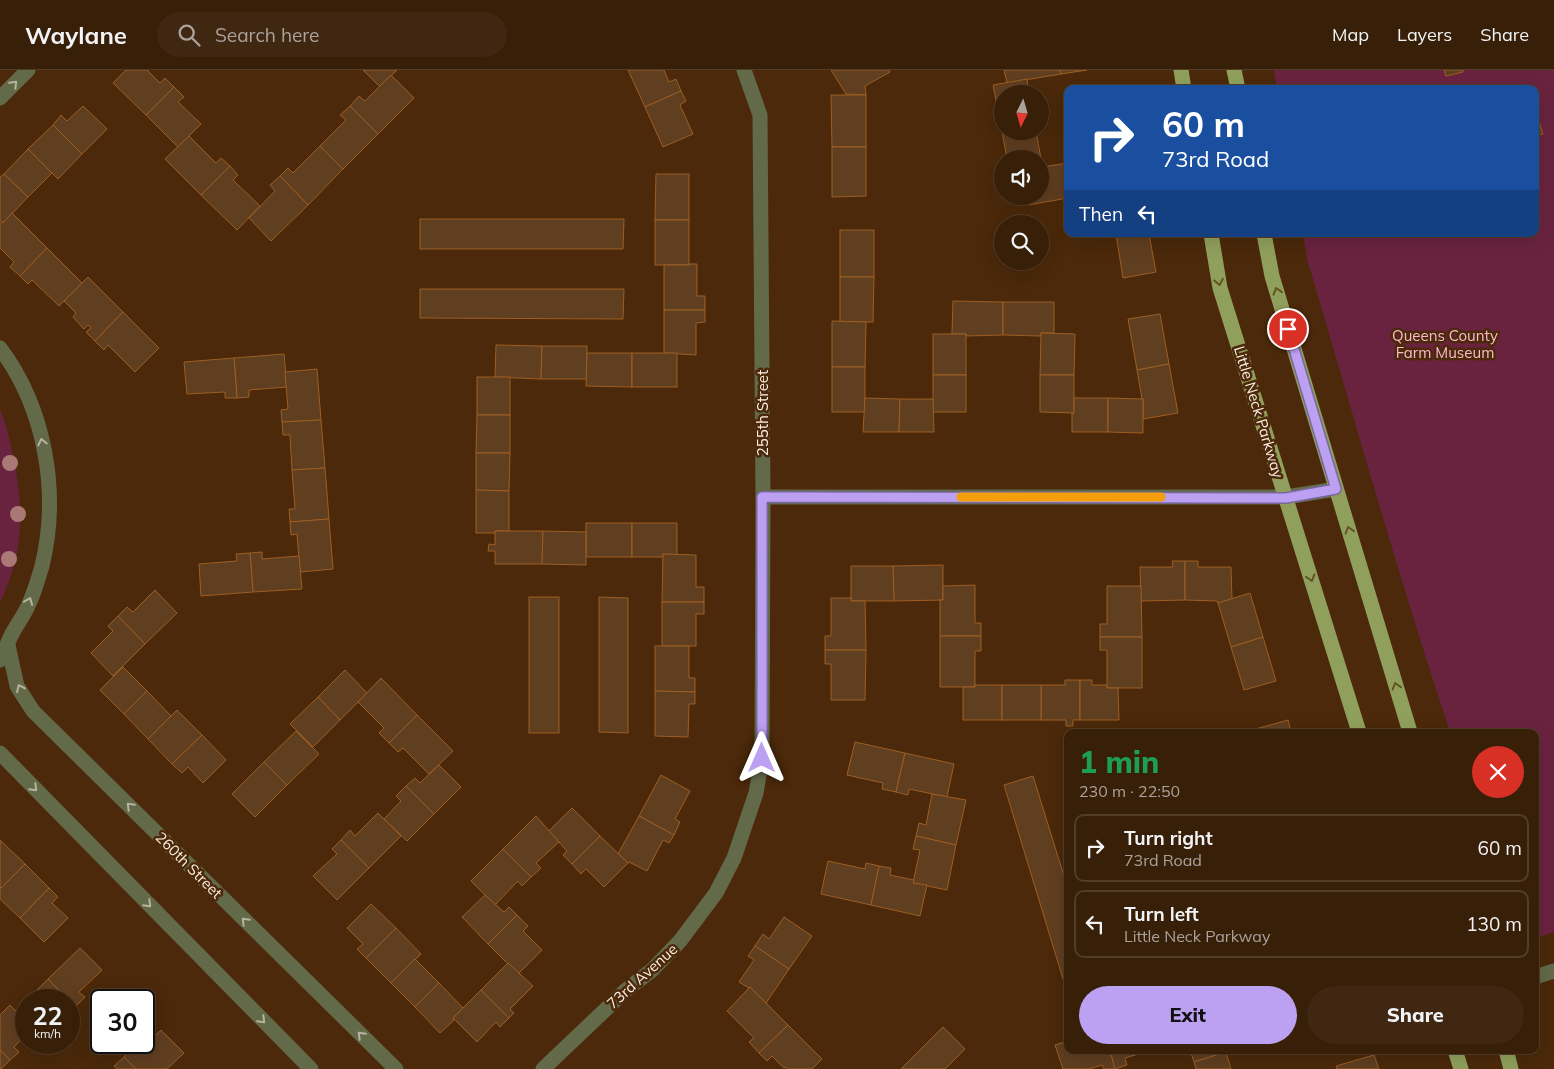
<!DOCTYPE html>
<meta charset="utf-8">
<style>
body{margin:0;font-family:Mulish,sans-serif;background:#3f2712;color:#f1f3f6;height:100vh;display:flex;flex-direction:column;font-size:19px;white-space:nowrap}
*{box-sizing:border-box;margin:0}
p{font-size:16px;color:#aba29c}
.icon{flex:none;width:28px;height:28px;fill:none;stroke:currentColor;stroke-width:2;stroke-linecap:round;stroke-linejoin:round}
.map{position:relative;flex:1;overflow:hidden}
.drawer{position:absolute;left:1064px;top:659px;width:475px;height:325px;display:flex;flex-direction:column;background:#381f08;border-radius:10px;box-shadow:0 5px 20px #0002,0 0 0 1px #523d29}
.drawer>*{flex:none}
.hud{position:absolute;left:1064px;top:15px;width:475px;height:152px;border-radius:10px;box-shadow:0 5px 20px #0002,0 0 0 1px #523d29;background:#1a4fa0;color:#fff;overflow:hidden}
.needle{width:32px;rotate:185deg}
.buttons{position:absolute;left:994px;top:15px;display:grid;gap:10px}
.buttons a{display:grid;place-items:center;width:55px;height:55px;border-radius:50%;background:#381f08;box-shadow:0 5px 20px #0002,0 0 0 1px #523d29;font-size:25px}
.speed{position:absolute;left:15px;top:919px;display:flex;gap:10px;font-size:25px;font-weight:700;text-align:center}
.speed>*{display:grid;place-content:center;width:65px;height:65px;border-radius:50%;background:#381f08;box-shadow:0 5px 20px #0002,0 0 0 1px #523d29;line-height:1}
.speed small{font-size:12px;font-weight:400}
.speed .limit{border:2px solid #111;border-radius:8px;background:#fff;color:#111}
.pin{position:absolute;display:grid;place-items:center;width:42px;height:42px;color:#fff;margin:-21px;border:2px solid #fff;border-radius:50%;box-shadow:0 1px 5px #0007}
.me{position:absolute;width:55px;margin:-28px;rotate:0deg;stroke-linejoin:round;filter:drop-shadow(0 0 4px #0008)}
.turn{display:flex;align-items:center;gap:18px;height:105px;padding:0 15px;font-size:22px}
.turn .icon{width:65px;height:65px;stroke-width:2.5}
.turn b{display:block;font-size:35px;line-height:42px}
.then{display:flex;align-items:center;height:48px;padding:0 15px;background:#0003;gap:10px;font-size:19px}
.round{display:grid;place-items:center;flex:none;width:52px;height:52px;border-radius:26px;background:#3f2712}
.headline{display:flex;align-items:center;justify-content:space-between;height:85px;padding:0 15px}
h1{font-size:30px;font-weight:800;line-height:38px;color:#1e9e55}
.primary-button{display:flex;gap:10px;margin-top:auto;padding:10px 15px}
.primary-button a{flex:1;height:58px;border-radius:30px;background:#bca0f2;color:#111;font-size:20px;font-weight:800;line-height:58px;text-align:center}
.primary-button a+a{background:#3f2712;color:#f1f3f6}
ul{padding:0;list-style:none}
li{display:flex;align-items:center;gap:15px;height:68px;margin:0 10px 8px;padding:0 5px;border:2px solid #523d29;border-radius:10px}
li div{flex:1}
li b{display:block;font-size:19px}
li em{font-style:normal}
header{display:flex;align-items:center;gap:30px;box-sizing:border-box;height:70px;padding:0 25px;background:#381f08;border-bottom:1px solid #523d29}
header strong{font-size:24px}
nav{display:flex;gap:28px;margin-inline-start:auto;font-size:18px}
.search{width:350px;height:45px;background:#3f2712;display:flex;align-items:center;gap:12px;box-sizing:border-box;padding:0 18px;border-radius:28px;color:#aba29c;font-size:19px}
.map>svg:first-child{display:block}
.green{fill:#6a233f}
.building{fill:#603e20;stroke:#9e5e23}
.lines{fill:none;stroke-linecap:round;stroke-linejoin:round}
.minor{stroke:#626a4a;stroke-width:15}
.major{stroke:#90a05c;stroke-width:15}
.tree{fill:#ab7975}
.oneway{stroke:#b7b39e}
.oneway2{stroke:#635327}
.route-casing{stroke:#7a689d;stroke-width:12}
.route{stroke:#bca0f2;stroke-width:9}
.slow{stroke:#f59e0b;stroke-width:9}
.labels{text-anchor:middle;dominant-baseline:central;stroke-width:5;stroke-linejoin:round;paint-order:stroke}
.park-label{font-size:15px;fill:#fabacd;stroke:#4b290a}
.street-label{font-size:15px;fill:#fdeee3;stroke:#4b290a}
</style>
<header>
<strong>Waylane</strong>
<div class="search"><svg class="icon" aria-label="search" viewBox="0 0 24 24"><circle cx="10" cy="10" r="6"/><path d="M15 15l6 6"/></svg>Search here</div>
<nav><a>Map</a><a>Layers</a><a>Share</a></nav>
</header>
<div class="map">
<svg width="1554" height="999" viewBox="0 0 1554 999">
<rect width="100%" height="100%" fill="#4b290a"/>
<!-- green -->
<g class="green">
<path d="M 1274,0 L 1554,0 L 1554,862 L 1535,868 L 1535,662 L 1450,662 C 1398,506 1354,347 1307,189 L 1303,164 L 1535,164 L 1535,19 L 1277,19 Z"/>
<path d="M 0,340 C 7,355 9,369 13,385 C 24,438 25,482 0,532 Z"/>
</g>
<!-- building -->
<g class="building">
<polygon points="126,0 147,0 160,13 165,8 174,17 146,45 113,13"/>
<polygon points="363,0 397,0 380,17"/>
<polygon points="628,0 664,0 669,12 676,9 681,21 645,37"/>
<polygon points="831,0 889,0 890,2 865,16 866,25 846,24"/>
<polygon points="1004,0 1060,0 1061,4 1007,13"/>
<polygon points="1060,0 1087,0 1061,4"/>
<polygon points="1444,0 1463,0 1463,2 1446,6"/>
<polygon points="391,5 414,28 378,64 350,36 359,26 365,31"/>
<polygon points="1027,9 1029,24 1002,24 1002,61 993,15"/>
<polygon points="174,17 184,27 178,32 201,54 178,77 146,45"/>
<polygon points="681,21 686,31 680,35 693,64 663,77 645,37"/>
<polygon points="831,25 866,25 866,77 832,77"/>
<polygon points="83,36 107,59 82,84 53,55 61,45 67,51"/>
<polygon points="350,36 378,64 343,99 320,76 346,50 340,45"/>
<polygon points="1538,48 1543,64 1535,66 1535,49"/>
<polygon points="53,55 82,84 58,109 28,79"/>
<polygon points="1002,61 1036,61 1043,100 1040,101 1040,89 1007,89"/>
<polygon points="189,66 216,93 221,88 230,96 201,125 165,89"/>
<polygon points="320,76 343,99 308,135 280,106 288,98 293,103"/>
<polygon points="832,77 866,77 866,126 832,127"/>
<polygon points="28,79 52,103 28,127 4,104"/>
<polygon points="1068,93 1068,128 1028,135 1027,126 1040,126 1040,101 1043,100 1042,97"/>
<polygon points="230,96 238,105 233,110 260,136 237,160 201,125"/>
<polygon points="4,104 28,127 3,153 0,150 0,107"/>
<polygon points="656,104 689,104 689,150 655,150"/>
<polygon points="280,106 308,135 271,171 249,148 275,121 270,115"/>
<polygon points="12,143 47,178 20,206 10,197 14,192 0,178 0,153 2,151 3,153"/>
<polygon points="420,149 624,149 623,179 420,179"/>
<rect x="655" y="150" width="34" height="45"/>
<rect x="840" y="160" width="34" height="47"/>
<polygon points="1116,164 1149,164 1156,202 1123,208"/>
<polygon points="47,178 82,213 59,236 32,210 28,214 20,206"/>
<polygon points="689,194 697,194 697,226 705,226 705,240 664,240 664,195 689,195"/>
<polygon points="88,207 123,242 95,271 86,262 91,258 88,255 84,259 73,247 76,243 64,231"/>
<polygon points="840,207 874,207 873,252 840,252"/>
<polygon points="420,219 624,219 623,249 420,248"/>
<polygon points="953,231 1003,232 1003,265 967,266 966,264 952,264"/>
<polygon points="1003,232 1054,232 1054,263 1041,263 1040,266 1003,265"/>
<polygon points="664,240 705,240 705,252 696,253 696,285 664,283"/>
<polygon points="123,242 159,278 135,302 108,275 104,280 95,271"/>
<polygon points="1160,244 1169,294 1137,300 1128,249"/>
<polygon points="832,251 866,252 865,297 832,297"/>
<polygon points="1041,263 1075,264 1074,305 1040,305"/>
<rect x="933" y="264" width="33" height="41"/>
<polygon points="496,275 542,276 541,309 495,307"/>
<polygon points="542,276 587,276 587,309 541,309"/>
<polygon points="587,283 632,283 632,317 586,316"/>
<rect x="632" y="283" width="45" height="34"/>
<polygon points="284,284 287,317 249,320 249,327 237,328 234,288"/>
<polygon points="234,288 237,328 225,328 225,322 187,324 184,292"/>
<polygon points="1169,294 1178,343 1143,349 1143,329 1142,329 1137,300"/>
<rect x="832" y="297" width="33" height="45"/>
<polygon points="317,299 321,350 282,352 281,340 288,339 285,302"/>
<rect x="933" y="305" width="33" height="37"/>
<polygon points="1040,305 1074,305 1074,343 1040,342"/>
<rect x="477" y="307" width="33" height="38"/>
<polygon points="865,328 900,329 899,362 863,362"/>
<polygon points="1074,328 1108,328 1108,362 1072,362 1072,343 1074,343"/>
<polygon points="1108,328 1143,329 1143,363 1108,362"/>
<polygon points="900,329 933,329 934,362 899,362"/>
<polygon points="477,345 510,345 510,383 476,383"/>
<polygon points="321,350 325,398 292,400 290,365 283,365 282,352"/>
<polygon points="476,383 510,383 509,421 476,420"/>
<polygon points="325,398 329,449 290,452 289,439 295,439 292,400"/>
<polygon points="476,420 509,421 509,461 495,461 495,463 476,463"/>
<polygon points="329,449 333,499 300,502 297,464 291,465 290,452"/>
<rect x="586" y="453" width="46" height="34"/>
<polygon points="632,453 677,453 677,485 663,484 663,487 632,487"/>
<polygon points="495,461 543,461 542,494 495,494 495,481 488,481 489,474 495,475"/>
<polygon points="543,461 586,462 586,495 542,494"/>
<polygon points="262,482 262,489 299,486 302,519 253,522 250,483"/>
<polygon points="250,483 253,522 201,526 199,494 237,491 236,484"/>
<polygon points="663,484 696,485 696,517 704,517 704,532 662,532"/>
<polygon points="1172,491 1185,491 1185,530 1141,531 1140,497 1173,497"/>
<polygon points="1185,491 1198,491 1198,497 1231,497 1232,529 1218,533 1217,531 1185,530"/>
<polygon points="943,495 943,530 894,531 893,496"/>
<polygon points="851,496 893,496 894,531 851,531"/>
<polygon points="975,515 975,553 981,553 981,566 940,566 940,530 943,530 943,516"/>
<polygon points="1107,516 1141,516 1142,567 1100,567 1100,554 1107,554"/>
<polygon points="155,520 177,543 145,574 118,546 127,537 133,542"/>
<polygon points="1250,523 1263,567 1231,577 1218,533"/>
<rect x="529" y="527" width="30" height="136"/>
<polygon points="599,527 628,528 628,663 599,662"/>
<polygon points="831,528 851,528 851,531 865,531 866,580 825,580 825,566 831,566"/>
<polygon points="662,532 704,532 704,544 696,544 696,576 662,576"/>
<polygon points="118,546 145,574 113,606 91,583 113,561 108,556"/>
<polygon points="940,566 981,566 981,581 975,581 975,617 940,617"/>
<polygon points="1100,567 1142,567 1142,618 1107,618 1107,580 1100,580"/>
<polygon points="1263,567 1276,611 1244,620 1231,577"/>
<polygon points="655,576 689,576 689,608 695,608 695,622 655,621"/>
<polygon points="825,580 866,580 865,630 831,630 831,594 825,594"/>
<polygon points="123,597 147,621 124,644 100,620"/>
<polygon points="345,600 367,623 340,650 318,627"/>
<polygon points="381,608 417,645 389,673 379,663 384,658 358,632"/>
<polygon points="1065,610 1080,610 1080,650 1073,650 1073,656 1066,656 1066,650 1041,650 1041,615 1065,615"/>
<polygon points="1080,610 1092,610 1092,615 1107,615 1107,618 1118,618 1119,650 1080,650"/>
<polygon points="975,615 1002,615 1002,650 963,650 963,617 975,617"/>
<rect x="1002" y="615" width="39" height="35"/>
<polygon points="147,621 171,646 148,669 124,644"/>
<polygon points="655,621 695,622 695,634 689,634 688,667 655,666"/>
<polygon points="318,627 340,650 313,677 290,654"/>
<polygon points="177,640 202,665 172,694 148,669"/>
<polygon points="417,645 453,681 429,704 403,678 398,682 389,673"/>
<polygon points="1288,650 1291,662 1257,662 1256,659"/>
<polygon points="296,661 319,684 287,715 264,692"/>
<polygon points="202,665 226,690 203,713 188,697 182,703 172,694"/>
<polygon points="855,672 905,683 896,722 882,719 883,713 847,705"/>
<polygon points="905,683 954,694 947,727 909,719 908,725 896,722"/>
<polygon points="264,692 287,715 255,747 232,724"/>
<polygon points="439,695 461,717 434,744 406,716 415,708 420,713"/>
<polygon points="661,705 690,721 675,749 680,752 674,765 639,746"/>
<polygon points="1033,706 1068,819 1068,908 1063,909 1004,715"/>
<polygon points="406,716 434,744 407,771 384,749 401,731 396,726"/>
<polygon points="932,724 966,730 956,775 916,766 919,753 926,755"/>
<polygon points="572,738 600,766 572,794 563,785 567,781 549,761"/>
<polygon points="378,743 401,766 369,798 341,770 350,760 355,766"/>
<polygon points="536,746 559,772 536,793 541,798 531,807 503,779"/>
<polygon points="639,746 674,765 669,773 663,770 647,801 629,792 628,793 618,784"/>
<polygon points="600,766 628,793 604,817 586,799 581,804 572,794"/>
<polygon points="916,766 956,775 947,820 913,813 920,780 913,779"/>
<polygon points="0,770 25,794 1,818 0,817"/>
<polygon points="341,770 369,798 337,830 313,806 337,784 332,779"/>
<polygon points="503,779 531,807 522,816 518,811 495,835 471,811"/>
<polygon points="828,791 865,799 866,793 879,796 871,835 821,824"/>
<polygon points="25,794 49,818 20,848 0,829 0,819"/>
<polygon points="879,796 891,798 890,805 914,810 913,813 927,815 920,846 871,835"/>
<polygon points="49,818 58,827 52,833 68,848 44,872 20,848"/>
<polygon points="485,825 504,842 509,837 517,845 488,874 462,847"/>
<polygon points="371,834 396,858 366,888 357,879 363,874 347,858"/>
<polygon points="517,845 528,856 523,861 542,880 518,904 488,874"/>
<polygon points="784,847 812,866 789,899 755,876 763,864 769,869"/>
<polygon points="396,858 421,884 391,913 366,888"/>
<polygon points="755,876 789,899 766,933 750,917 749,918 739,912 754,890 748,886"/>
<polygon points="80,878 102,900 79,922 85,927 75,937 48,909"/>
<polygon points="415,889 439,913 415,937 391,913"/>
<polygon points="508,893 533,916 510,939 514,943 509,948 481,920"/>
<polygon points="48,909 68,930 27,930"/>
<polygon points="439,913 463,938 453,948 454,950 440,963 415,937"/>
<polygon points="750,917 788,955 759,983 749,972 754,968 727,941"/>
<polygon points="481,920 509,948 500,957 496,952 477,972 453,948"/>
<polygon points="26,931 26,951 16,941"/>
<polygon points="10,935 26,951 26,965 14,977 19,982 10,990 0,980 0,945"/>
<polygon points="788,955 822,989 812,999 788,999 786,997 784,998 772,986 767,991 759,983"/>
<polygon points="943,957 965,979 945,999 901,999"/>
<polygon points="161,960 184,983 167,999 136,999 124,987 133,978 138,983"/>
<polygon points="1068,971 1068,980 1110,980 1115,999 1104,999 1102,995 1089,999 1063,999 1055,975"/>
<polygon points="0,980 10,990 1,999 0,999"/>
<polygon points="1110,980 1152,980 1125,988 1127,995 1115,999"/>
<polygon points="1190,980 1226,980 1226,982 1194,992"/>
<polygon points="1226,982 1231,999 1196,999 1194,992"/>
<polygon points="1374,985 1379,999 1337,999 1336,996"/>
<polygon points="124,987 136,999 117,999 114,996"/>
</g>
<g class="lines">
<!-- minor -->
<g class="minor">
<polyline points="0,28 28,0"/>
<path d="M 0,278 C 45,338 60,422 42,496 C 38,509 34,524 28,536 C 24,545 18,553 13,562 C 8,571 5,581 0,590"/>
<polyline points="763,427 1286,427 1336,419"/>
<polyline points="8,575 17,616 33,641 396,999"/>
<polyline points="0,683 311,999"/>
<polyline points="1535,907 1554,901"/>
<polyline points="543,999 625,921 652,900 680,871 716,823 734,788 756,723 762,688 763,427 760,45 744,0"/>
</g>
<!-- major -->
<g class="major">
<polyline points="1181,0 1184,19"/>
<polyline points="1234,0 1238,19"/>
<polyline points="1211,164 1220,218 1359,662"/>
<polyline points="1264,164 1272,206 1410,662"/>
<polyline points="1455,980 1461,999"/>
<polyline points="1506,980 1511,999"/>
</g>
</g>
<!-- trees -->
<g class="tree">
<circle cx="10" cy="393" r="8"/>
<circle cx="18" cy="444" r="8"/>
<circle cx="9" cy="489" r="8"/>
</g>
<!-- one-way arrows -->
<defs><path id="oneway-chevron" d="M-2-3.5L2.5 0L-2 3.5" fill="none" stroke-width="1.6" stroke-linecap="round" stroke-linejoin="round" transform="scale(1.25)"/></defs>
<g class="oneway">
<use href="#oneway-chevron" transform="translate(14 14) rotate(-45)"/>
<use href="#oneway-chevron" transform="translate(42 372) rotate(-103)"/>
<use href="#oneway-chevron" transform="translate(29 531) rotate(-68)"/>
<use href="#oneway-chevron" transform="translate(20 618) rotate(-115)"/>
<use href="#oneway-chevron" transform="translate(34 718) rotate(45)"/>
<use href="#oneway-chevron" transform="translate(130 736) rotate(-135)"/>
<use href="#oneway-chevron" transform="translate(148 834) rotate(45)"/>
<use href="#oneway-chevron" transform="translate(245 851) rotate(-135)"/>
<use href="#oneway-chevron" transform="translate(262 950) rotate(45)"/>
<use href="#oneway-chevron" transform="translate(361 965) rotate(-135)"/>
</g>
<g class="oneway2">
<use href="#oneway-chevron" transform="translate(1219 212) rotate(79)"/>
<use href="#oneway-chevron" transform="translate(1277 221) rotate(-107)"/>
<use href="#oneway-chevron" transform="translate(1349 460) rotate(-107)"/>
<use href="#oneway-chevron" transform="translate(1311 508) rotate(73)"/>
<use href="#oneway-chevron" transform="translate(1396 616) rotate(-107)"/>
</g>
<g class="lines">
<!-- route casing -->
<g class="route-casing">
<polyline id="route" points="762,688 762,427 1286,428 1336,419 1288,259"/>
</g>
<!-- route -->
<use href="#route" class="route"/>
<!-- slow -->
<polyline class="slow" points="961,427 1161,427"/>
</g>
<g class="labels">
<!-- park labels -->
<g class="park-label">
<text x="1445" y="265">Queens County<tspan x="1445" dy="17">Farm Museum</tspan></text>
</g>
<!-- street labels -->
<g class="street-label">
<text transform="translate(1259 342) rotate(73)">Little Neck Parkway</text>
<text transform="translate(762 343) rotate(-90)">255th Street</text>
<text transform="translate(189 795) rotate(45)">260th Street</text>
<text transform="translate(642 906) rotate(-42)">73rd Avenue</text>
</g>
</g>
</svg>
<div class="buttons">
<a><svg class="needle" viewBox="-14 -14 28 28"><path d="M0-13l5 13h-10z" fill="#e53935"/><path d="M0 13l5-13h-10z" fill="#aba29c"/></svg></a>
<a><svg class="icon" aria-label="sound" viewBox="0 0 24 24"><path d="M4 9h4l5-4v14l-5-4H4zM17 9q2 3 0 6"/></svg></a>
<a><svg class="icon" aria-label="search" viewBox="0 0 24 24"><circle cx="10" cy="10" r="6"/><path d="M15 15l6 6"/></svg></a>
</div>
<div class="speed"><div>22<small>km/h</small></div><div class="limit">30</div></div>
<div class="pin" style="left:1288px;top:259px;background:#d93025"><svg class="icon" aria-label="arrive" viewBox="0 0 24 24"><path d="M6 21V4h12l-3 4 3 4H6"/></svg></div>
<svg class="me" style="left:762px;top:688px" viewBox="-20 -20 40 40"><path d="M0-17L14 15 0 8-14 15z" fill="#bca0f2" stroke="#fff" stroke-width="4"/></svg>
<div class="hud">
<div class="turn"><svg class="icon" aria-label="right" viewBox="0 0 24 24"><path d="M7 20v-9h11M14 6l5 5-5 5"/></svg><div><b>60 m</b>73rd Road</div></div>
<div class="then">Then<svg class="icon" aria-label="left" viewBox="0 0 24 24"><path d="M17 20v-9H6M10 6l-5 5 5 5"/></svg></div>
</div>
<section class="drawer">
<div class="headline"><div><h1>1 min</h1><p>230 m · 22:50</p></div><a class="round" style="background:#d93025;color:#fff"><svg class="icon" aria-label="close" viewBox="0 0 24 24"><path d="M6 6l12 12M18 6L6 18"/></svg></a></div>
<ul>
<li><svg class="icon" aria-label="right" viewBox="0 0 24 24"><path d="M7 20v-9h11M14 6l5 5-5 5"/></svg><div><b>Turn right</b><p>73rd Road</p></div><em>60 m</em></li>
<li><svg class="icon" aria-label="left" viewBox="0 0 24 24"><path d="M17 20v-9H6M10 6l-5 5 5 5"/></svg><div><b>Turn left</b><p>Little Neck Parkway</p></div><em>130 m</em></li>
</ul>
<div class="primary-button"><a>Exit</a><a>Share</a></div>
</section>
</div>
